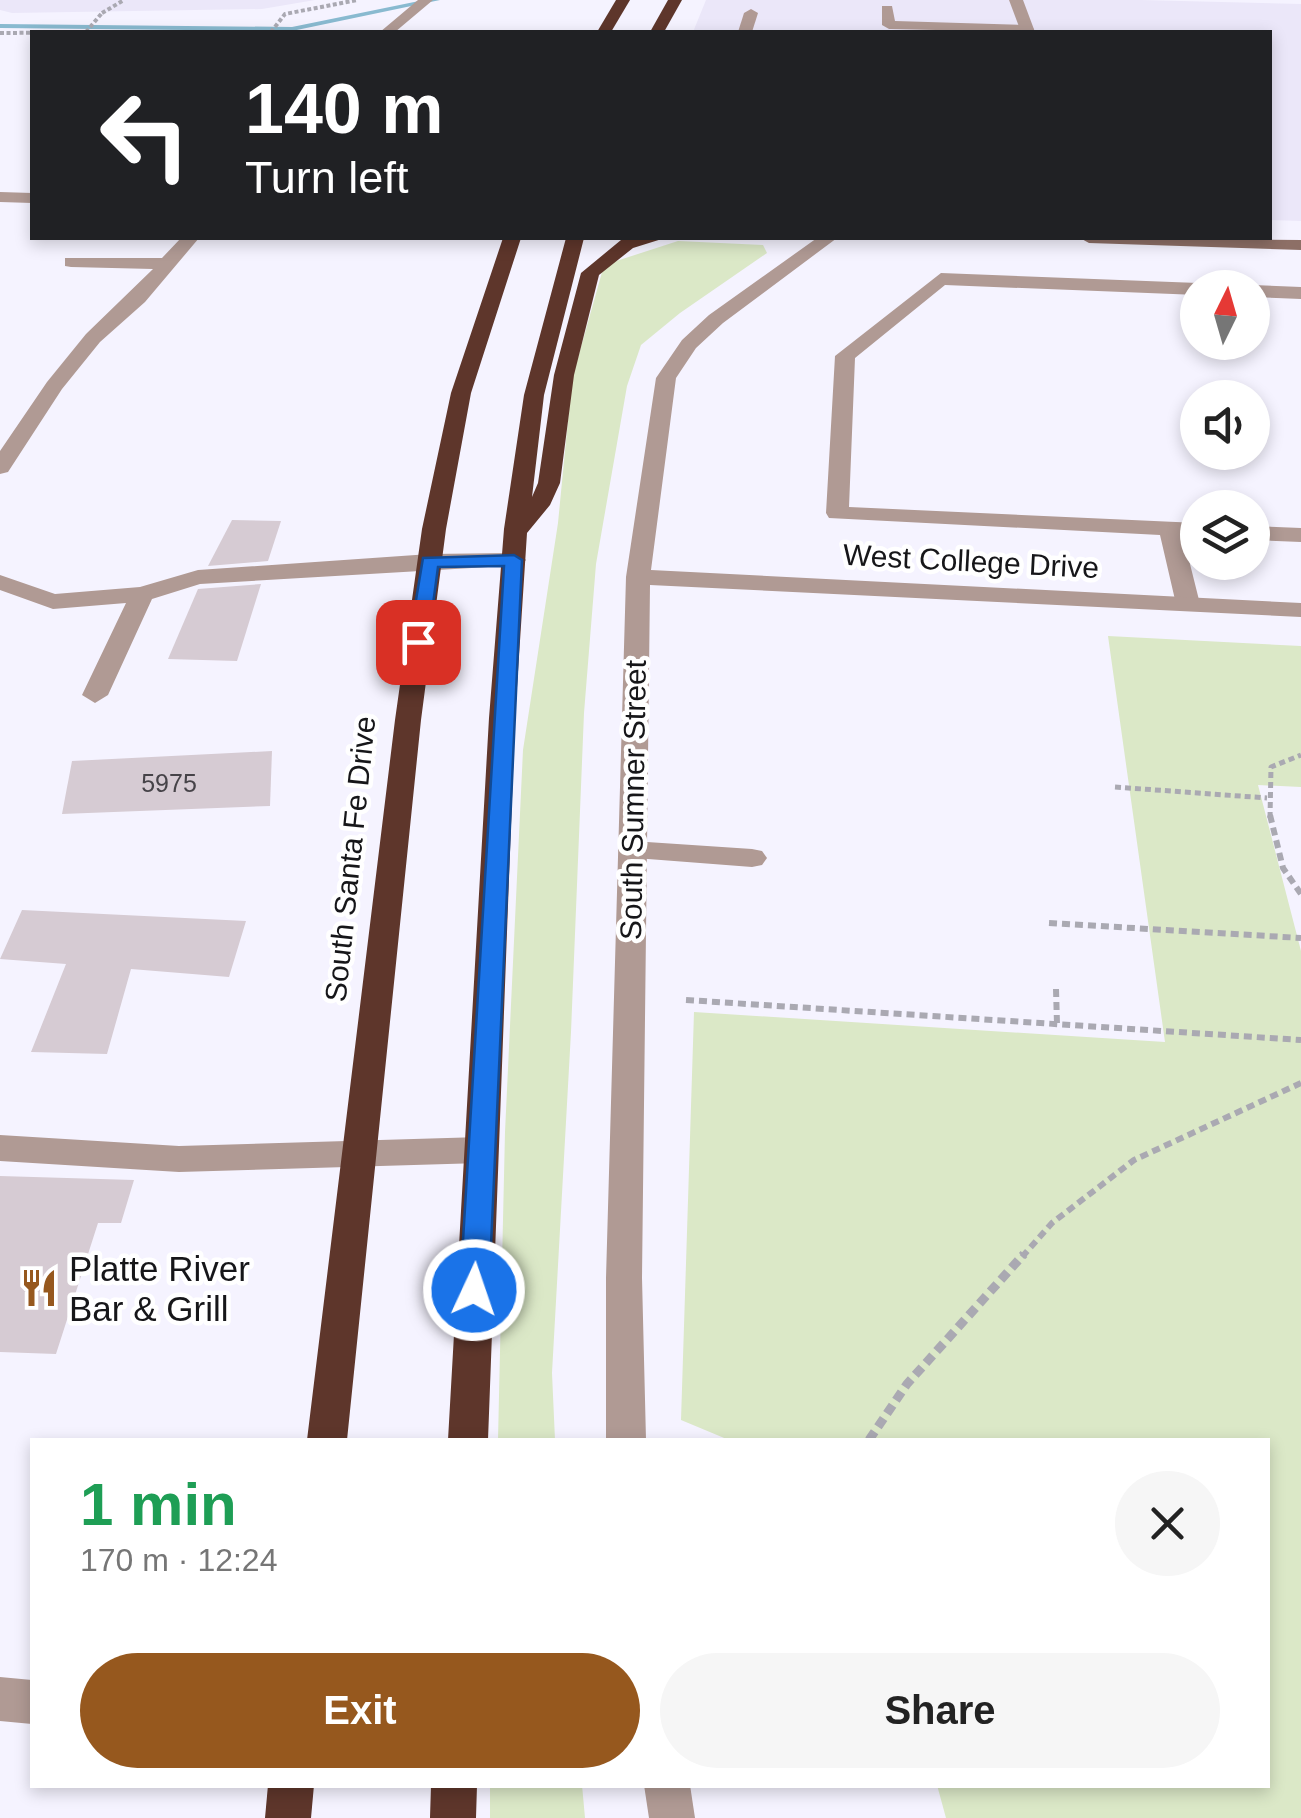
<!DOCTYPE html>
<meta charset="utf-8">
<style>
body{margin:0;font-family:Helvetica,sans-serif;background:#f6f6f6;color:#222;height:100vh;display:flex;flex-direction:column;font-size:38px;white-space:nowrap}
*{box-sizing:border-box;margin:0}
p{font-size:32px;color:#767676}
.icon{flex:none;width:55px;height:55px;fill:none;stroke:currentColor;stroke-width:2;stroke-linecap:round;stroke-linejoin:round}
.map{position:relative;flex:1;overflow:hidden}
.details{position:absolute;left:30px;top:1438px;width:1240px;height:350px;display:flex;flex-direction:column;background:#fff;border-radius:0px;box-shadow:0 5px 15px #0003}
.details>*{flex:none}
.top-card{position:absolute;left:30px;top:30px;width:1242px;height:210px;border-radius:0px;box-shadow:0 5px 15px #0003;background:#202124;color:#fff;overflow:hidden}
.needle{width:65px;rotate:5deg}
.controls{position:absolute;left:1180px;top:270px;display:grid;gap:20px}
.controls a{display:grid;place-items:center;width:90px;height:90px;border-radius:50%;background:#fff;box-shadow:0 5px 15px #0003;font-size:50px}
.pin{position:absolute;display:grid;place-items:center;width:85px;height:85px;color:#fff;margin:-42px;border-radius:20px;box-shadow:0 5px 15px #0006}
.me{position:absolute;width:110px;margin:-55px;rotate:3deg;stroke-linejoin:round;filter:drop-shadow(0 0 8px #0008)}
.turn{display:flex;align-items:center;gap:35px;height:210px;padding:0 50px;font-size:45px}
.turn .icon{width:130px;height:130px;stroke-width:2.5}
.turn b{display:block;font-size:70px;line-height:85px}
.round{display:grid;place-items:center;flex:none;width:105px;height:105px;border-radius:52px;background:#f6f6f6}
.headline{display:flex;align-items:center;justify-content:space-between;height:170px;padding:0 50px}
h1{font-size:60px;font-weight:600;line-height:75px;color:#1e9e55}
.button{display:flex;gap:20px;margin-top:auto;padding:20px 50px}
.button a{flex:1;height:115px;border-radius:60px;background:#96581e;color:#fff;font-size:40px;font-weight:600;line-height:115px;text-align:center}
.button a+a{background:#f6f6f6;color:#222}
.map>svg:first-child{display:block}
.built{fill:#ebe7f9}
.green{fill:#dbe8c7}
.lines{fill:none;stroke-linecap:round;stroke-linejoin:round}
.stream{fill:#89bad0;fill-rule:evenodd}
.building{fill:#d6cbd3}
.path-far3{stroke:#aaa9b2;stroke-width:4;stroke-dasharray:4 2.5;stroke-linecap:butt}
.path-far2{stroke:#aaa9b2;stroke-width:5;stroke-dasharray:6 4;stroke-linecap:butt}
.path-far1{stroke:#aaa9b2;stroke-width:6;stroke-dasharray:8 5;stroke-linecap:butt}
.path{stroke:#aaa9b2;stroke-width:9;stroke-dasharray:10 6;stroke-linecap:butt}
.lane{fill:#b09a94;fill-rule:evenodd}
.street{fill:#b09a94;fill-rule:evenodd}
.secondary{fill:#8d6f66;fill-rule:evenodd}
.highway{fill:#5e362b;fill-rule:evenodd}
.path-bridge{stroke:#aaa9b2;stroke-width:4;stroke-dasharray:4 2.5;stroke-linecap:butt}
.route{fill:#1a73e8;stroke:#114b97;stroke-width:2.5}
.labels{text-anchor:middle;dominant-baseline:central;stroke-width:9;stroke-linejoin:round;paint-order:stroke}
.number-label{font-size:25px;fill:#464348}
.street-label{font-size:30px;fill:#161619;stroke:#fff}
.near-poi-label{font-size:35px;fill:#161619;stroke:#fff;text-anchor:start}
</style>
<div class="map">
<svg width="1301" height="1818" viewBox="0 0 1301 1818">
<rect width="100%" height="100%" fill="#f5f3ff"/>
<!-- built -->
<g class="built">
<polygon points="0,0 315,0 262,9 12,13 0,10"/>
<polygon points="706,0 1141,0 1301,4 1301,221 1270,220 1270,32 693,32"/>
</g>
<!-- green -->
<g class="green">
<polygon points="678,241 763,245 767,253 680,313 641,345 627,386 596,564 584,713 571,1032 552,1373 555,1440 498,1440 505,1132 523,750 558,523 572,379 604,265"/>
<polygon points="1108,636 1301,646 1301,787 1258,785 1301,951 1301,1818 946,1818 937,1785 1268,1785 1268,1440 729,1440 681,1420 694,1012 1165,1042"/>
<polygon points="490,1785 582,1785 585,1818 490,1818"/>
</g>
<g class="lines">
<!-- stream -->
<polygon class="stream" points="424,0 440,0 292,31 0,28 0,24 292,27"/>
</g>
<!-- building -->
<g class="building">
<polygon points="232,520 281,521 268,561 208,566"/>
<polygon points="261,584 237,661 168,659 198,589"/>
<polygon points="272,751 270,806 62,814 72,761"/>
<polygon points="22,910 246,921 229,977 131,969 107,1054 31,1052 66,964 0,959"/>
<polygon points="0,1176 134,1180 121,1223 98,1223 56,1354 0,1352"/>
</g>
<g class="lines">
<!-- path-far3 -->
<g class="path-far3">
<polyline points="102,13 124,0"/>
<polyline points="271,32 285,14 357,0"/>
<polyline points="0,33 148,32"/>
</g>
<!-- path-far2 -->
<g class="path-far2">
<polyline points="1115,787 1267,798"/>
<polyline points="1270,818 1271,767 1301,755"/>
</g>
<!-- path-far1 -->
<g class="path-far1">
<polyline points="1270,815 1283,868 1301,894"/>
<polyline points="1049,923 1301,938"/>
<polyline points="1056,989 1057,1024"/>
<polyline points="686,1000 1301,1040"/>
<polyline points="1022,1257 1052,1223 1134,1160 1301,1083"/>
</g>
<!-- path -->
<polyline class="path" points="869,1440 907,1384 1024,1254"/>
<!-- lane -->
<g class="lane">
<polygon points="418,0 433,0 395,32 380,32"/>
<polygon points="882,6 892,6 895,21 1027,25 1034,29 1030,32 889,29 882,25"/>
<polygon points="751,9 758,13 752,32 738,32 744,13"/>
<polygon points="181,238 199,238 145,302 100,342 62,389 8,472 0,474 0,451 47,382 86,334 153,269 71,267 65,266 65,258 162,258"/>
<polygon points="941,273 1198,283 1206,288 1198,288 1198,295 945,285 855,358 849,507 1198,523 1198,537 1183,536 1200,604 1197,609 1179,609 1176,604 1160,535 829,518 826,513 835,356"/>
<polygon points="1252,285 1301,287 1301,299 1252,297 1252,288 1245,288"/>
<polygon points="1252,526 1301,528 1301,542 1252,540"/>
<polygon points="514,553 522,555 526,560 522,565 200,584 152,599 108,695 95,703 82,695 126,603 53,609 0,590 0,575 55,594 140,587 198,570 430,554"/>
<polygon points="632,841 752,849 762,851 767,858 762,865 752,867 622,857 618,850 622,843"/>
<polygon points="0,1135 179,1146 481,1137 493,1141 498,1150 493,1159 481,1163 179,1172 0,1161"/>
</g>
<!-- street -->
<g class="street">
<polygon points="1009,0 1023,0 1035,32 1021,32"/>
<polygon points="0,192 32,193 32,203 0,202"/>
<polygon points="817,238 837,238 723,323 696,348 676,378 651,570 1301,603 1301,617 650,585 642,1278 646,1440 606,1440 606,1278 626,577 656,378 682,340 709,315"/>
<polygon points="0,1677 32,1680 32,1724 0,1721"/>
<polygon points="644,1785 690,1785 695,1818 649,1818"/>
</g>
<!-- secondary -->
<polygon class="secondary" points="1080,238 1301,240 1301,250 1089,243"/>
<!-- highway -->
<g class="highway">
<polygon points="616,0 630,0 611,32 597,32"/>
<polygon points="668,0 682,0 664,32 650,32"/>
<polygon points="503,238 521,238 471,393 446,529 421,720 347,1440 307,1440 395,720 422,529 451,393"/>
<polygon points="566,238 584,238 544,395 532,497 538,483 554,375 581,273 621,240 665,238 633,248 599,275 574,375 560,483 550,505 527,533 515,718 488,1440 448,1440 489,718 504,529 524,395"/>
<polygon points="268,1785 314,1785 311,1818 265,1818"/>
<polygon points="431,1785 477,1785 476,1818 430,1818"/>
</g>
<!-- path-bridge -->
<polyline class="path-bridge" points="86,32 102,13"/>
</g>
<!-- route -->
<polygon class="route" points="514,555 522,560 489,1290 484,1298 474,1301 465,1298 460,1290 504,566 438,567 428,642 418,647 409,642 423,558"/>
<!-- icons -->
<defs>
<g id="restaurant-bare" transform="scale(3)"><path d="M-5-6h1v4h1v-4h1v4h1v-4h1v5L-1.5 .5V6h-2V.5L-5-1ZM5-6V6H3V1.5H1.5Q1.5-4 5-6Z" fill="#96581e" stroke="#fff" stroke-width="2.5" paint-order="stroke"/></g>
</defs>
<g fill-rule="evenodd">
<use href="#restaurant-bare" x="39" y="1288"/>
</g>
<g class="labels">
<!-- number labels -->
<g class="number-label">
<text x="169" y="783">5975</text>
</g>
<!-- street labels -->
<g class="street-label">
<text transform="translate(971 561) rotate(3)">West College Drive</text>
<text transform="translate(633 800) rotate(-89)">South Sumner Street</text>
<text transform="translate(350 859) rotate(-84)">South Santa Fe Drive</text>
</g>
<!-- near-poi labels -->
<g class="near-poi-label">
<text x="69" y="1268">Platte River<tspan x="69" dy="40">Bar &amp; Grill</tspan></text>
</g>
</g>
</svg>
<div class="controls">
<a><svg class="needle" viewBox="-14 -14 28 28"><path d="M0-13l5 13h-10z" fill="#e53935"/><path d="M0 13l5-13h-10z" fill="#767676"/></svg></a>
<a><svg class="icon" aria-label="sound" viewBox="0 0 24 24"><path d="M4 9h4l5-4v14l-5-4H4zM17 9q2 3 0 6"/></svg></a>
<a><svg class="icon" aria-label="layers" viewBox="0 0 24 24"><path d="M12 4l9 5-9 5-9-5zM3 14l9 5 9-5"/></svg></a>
</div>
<div class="pin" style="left:418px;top:642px;background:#d93025"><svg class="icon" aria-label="arrive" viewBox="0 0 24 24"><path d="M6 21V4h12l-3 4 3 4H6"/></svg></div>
<svg class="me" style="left:474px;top:1290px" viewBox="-20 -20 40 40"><circle r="17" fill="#1a73e8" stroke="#fff" stroke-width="3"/><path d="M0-11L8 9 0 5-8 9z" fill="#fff"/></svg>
<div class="top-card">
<div class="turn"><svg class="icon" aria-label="left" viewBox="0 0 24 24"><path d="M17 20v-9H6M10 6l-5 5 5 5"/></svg><div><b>140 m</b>Turn left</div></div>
</div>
<section class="details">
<div class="headline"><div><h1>1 min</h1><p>170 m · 12:24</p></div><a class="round"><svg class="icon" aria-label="close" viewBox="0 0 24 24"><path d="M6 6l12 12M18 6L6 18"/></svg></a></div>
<div class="button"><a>Exit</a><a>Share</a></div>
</section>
</div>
